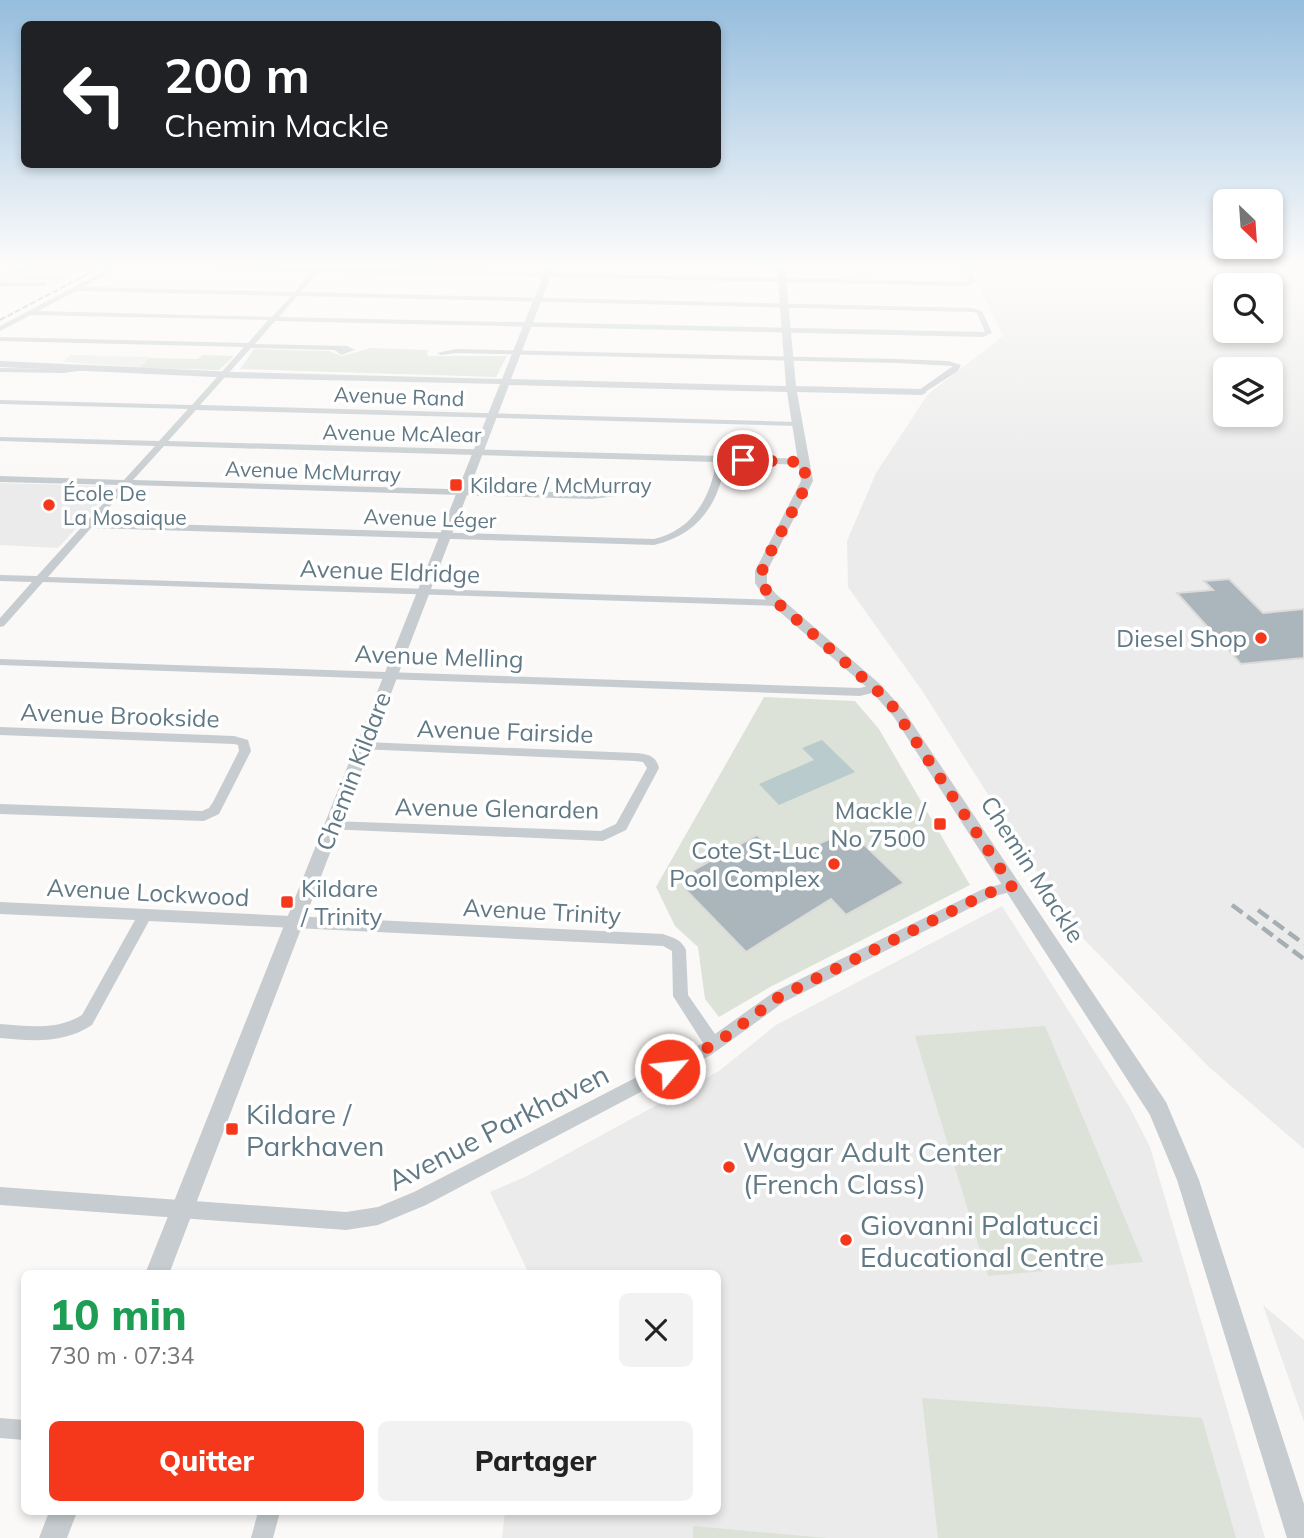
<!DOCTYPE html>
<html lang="fr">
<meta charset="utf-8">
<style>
body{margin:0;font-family:Mulish,sans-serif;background:#f2f2f2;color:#222;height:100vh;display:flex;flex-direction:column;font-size:26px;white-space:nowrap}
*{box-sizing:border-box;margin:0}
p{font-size:23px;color:#767676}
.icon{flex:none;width:38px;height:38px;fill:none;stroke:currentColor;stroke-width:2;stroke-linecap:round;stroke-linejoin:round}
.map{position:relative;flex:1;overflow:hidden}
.drawer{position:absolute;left:21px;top:1270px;width:700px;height:245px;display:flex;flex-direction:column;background:#fff;border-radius:10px;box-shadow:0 4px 10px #0003}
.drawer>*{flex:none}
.guide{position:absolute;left:21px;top:21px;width:700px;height:147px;border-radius:10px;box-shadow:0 4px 10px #0003;background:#202124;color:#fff;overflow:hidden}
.needle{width:46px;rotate:155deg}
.controls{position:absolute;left:1213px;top:189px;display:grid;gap:14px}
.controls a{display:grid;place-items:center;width:70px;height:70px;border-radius:10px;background:#fff;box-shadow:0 4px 10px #0003;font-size:35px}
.pin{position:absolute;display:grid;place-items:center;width:60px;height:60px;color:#fff;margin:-30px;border:4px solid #fff;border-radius:50%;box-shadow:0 2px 7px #0007}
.me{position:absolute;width:77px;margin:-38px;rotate:62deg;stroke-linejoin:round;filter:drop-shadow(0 0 5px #0008)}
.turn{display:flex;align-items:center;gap:24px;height:147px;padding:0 28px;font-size:32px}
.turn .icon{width:91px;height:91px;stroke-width:2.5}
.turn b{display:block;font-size:49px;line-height:60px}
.round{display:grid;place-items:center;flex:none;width:74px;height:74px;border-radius:10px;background:#f2f2f2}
.overview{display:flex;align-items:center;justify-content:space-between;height:119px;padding:0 28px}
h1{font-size:42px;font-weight:800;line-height:52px;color:#1e9e55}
.cta{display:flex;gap:14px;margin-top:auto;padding:14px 28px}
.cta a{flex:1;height:80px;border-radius:10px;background:#f5381b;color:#fff;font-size:28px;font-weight:800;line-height:80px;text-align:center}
.cta a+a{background:#f2f2f2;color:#222}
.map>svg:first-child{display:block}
.built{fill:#eaebea;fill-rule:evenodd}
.green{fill:#dce2d8}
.water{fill:#bacbcd}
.building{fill:#abb6bc;stroke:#dcdbd9;stroke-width:2}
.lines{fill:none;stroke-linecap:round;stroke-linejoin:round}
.minor{fill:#c6cccf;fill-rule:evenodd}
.tertiary{fill:#c6cccf;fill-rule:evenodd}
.rail-far1{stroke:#a4aeb3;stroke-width:2;stroke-dasharray:6 2.5;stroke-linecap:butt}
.rail{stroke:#a4aeb3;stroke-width:4.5;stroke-dasharray:13 6;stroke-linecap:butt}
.route{stroke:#f5381b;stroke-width:12;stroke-dasharray:0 21.6}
.poi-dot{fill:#f5381b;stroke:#fff;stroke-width:2.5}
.labels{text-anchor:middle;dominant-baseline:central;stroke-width:7;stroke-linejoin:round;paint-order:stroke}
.far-street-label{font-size:21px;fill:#617985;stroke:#fff}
.far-poi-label{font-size:21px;fill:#617985;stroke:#fff;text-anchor:start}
.street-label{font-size:24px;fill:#617985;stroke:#fff}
.poi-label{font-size:24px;fill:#617985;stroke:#fff;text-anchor:end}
.near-poi-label{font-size:28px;fill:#617985;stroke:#fff;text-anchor:start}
.near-street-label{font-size:28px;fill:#617985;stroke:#fff}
</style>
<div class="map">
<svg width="1304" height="1538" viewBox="0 0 1304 1538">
<rect width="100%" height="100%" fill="#faf9f7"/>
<!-- built -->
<g class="built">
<path d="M 970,268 L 1304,268 L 1304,1149 L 1209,1067 L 1072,927 L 923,692 L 848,587 L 847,541 L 876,473 L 928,394 L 1003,336 ZM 1225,285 L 1270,285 L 1270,331 L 1225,331 ZM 1225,369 L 1270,369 L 1270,415 L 1225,415 Z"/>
<polygon points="70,355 150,357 139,368 63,362"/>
<polygon points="0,483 111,486 112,489 58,548 0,545"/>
<polygon points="1002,906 1129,1106 1150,1147 1265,1538 502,1538 505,1512 718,1512 718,1274 529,1274 490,1192 525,1177 719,1071 776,1025"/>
<polygon points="1263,1305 1304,1340 1304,1422"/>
</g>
<!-- green -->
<g class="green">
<polygon points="41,268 87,268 54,285 55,282 51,280 0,284 0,277"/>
<polygon points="371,348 428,350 427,356 507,356 496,377 240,369 254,349 329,351 341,356"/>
<polygon points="202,355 234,356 219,370 139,368 149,358 198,359"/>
<polygon points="764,697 855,701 879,729 970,885 772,986 719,1017 705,999 698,947 675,926 656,887"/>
<polygon points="1045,1026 1143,1262 988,1276 915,1036"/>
<polygon points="922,1398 1202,1418 1236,1538 938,1538"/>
<polygon points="693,1526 826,1538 693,1538"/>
</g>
<!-- water -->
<polygon class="water" points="822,740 855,772 779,805 759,784 814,760 802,748"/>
<!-- building -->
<g class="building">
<polygon points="1229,579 1263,613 1304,609 1304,658 1241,664 1177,593 1213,590 1204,581"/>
<polygon points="849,830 904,883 846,915 831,899 746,952 683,887 694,870 757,835 783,860"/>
</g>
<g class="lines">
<!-- minor -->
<g class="minor">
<polygon points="27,268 36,268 0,278 0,274"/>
<path d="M 110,268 L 117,268 L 83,287 L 294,292 L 312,272 L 219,270 L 216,268 L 322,268 L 966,282 L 970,281 L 964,268 L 970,268 L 976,282 L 966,286 L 319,272 L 301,292 L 972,308 L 982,311 L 992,333 L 983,337 L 275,321 L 255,344 L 347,346 L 355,350 L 341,355 L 335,350 L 251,348 L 200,405 L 797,422 L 801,424 L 797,426 L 196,410 L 168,441 L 721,456 L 804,459 L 808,462 L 804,465 L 725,462 C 719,505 697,535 654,545 L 91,528 L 48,577 L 778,600 L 783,603 L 778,606 L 43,582 L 4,626 L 0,627 L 0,618 L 32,582 L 0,581 L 0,575 L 37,576 L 120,485 L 0,482 L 0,476 L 124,480 L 155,446 L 0,441 L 0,437 L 159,441 L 188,409 L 0,404 L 0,400 L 192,405 L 244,347 L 0,341 L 0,337 L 248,343 L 268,320 L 31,315 L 0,331 L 0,326 ZM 76,291 L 291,296 L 272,317 L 38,311 ZM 297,296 L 972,312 L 977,313 L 985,332 L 279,317 ZM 164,446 L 716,462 C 711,498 691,531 654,539 L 96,522 L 129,485 L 591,499 L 617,496 L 626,485 L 622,482 L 611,492 L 591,493 L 133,480 Z"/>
<polygon points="0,283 44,282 47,284 44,286 0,287"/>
<polygon points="456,349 897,359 948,361 961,365 958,371 922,394 919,394 919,390 953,366 897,363 456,353 441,355 437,353"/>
<polygon points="81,366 85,368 84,370 64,373 0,372 0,368 64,369"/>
<polygon points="0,659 860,688 876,684 882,688 880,691 860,696 0,665"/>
<polygon points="0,727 234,736 248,740 251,751 219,814 204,821 0,814 0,804 202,811 209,808 213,802 239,751 238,745 234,744 0,735"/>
<path d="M 363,742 L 635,753 C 647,754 656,755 659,768 L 626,830 L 603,841 L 327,829 L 326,826 L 327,823 L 332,821 L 601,831 L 616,824 L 647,768 L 643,762 L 635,761 L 359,749 L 357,746 L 359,743 Z"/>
<path d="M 1012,881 L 1017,882 L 1019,886 L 1017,890 L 992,897 L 784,1002 L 711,1055 L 426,1205 L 378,1225 L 346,1230 L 0,1205 L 0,1187 L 346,1212 L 378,1207 L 414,1192 L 703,1043 L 673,996 L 672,951 L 663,946 L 149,921 L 92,1025 C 63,1044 33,1041 0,1038 L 0,1024 C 28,1026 56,1031 82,1015 L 135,920 L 0,914 L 0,902 L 663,934 C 674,938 681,939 686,950 L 688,995 L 715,1034 L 774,992 L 983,889 Z"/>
<polygon points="0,1418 24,1420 24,1440 0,1438"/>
<polygon points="258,1512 280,1512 273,1538 251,1538"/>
</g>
<!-- tertiary -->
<g class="tertiary">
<polygon points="546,268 554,268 511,379 786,386 777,268 785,268 796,386 922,389 927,392 922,395 797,392 813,481 767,571 767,583 776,594 881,685 904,711 1166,1102 1199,1180 1304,1504 1304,1538 1287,1538 1177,1180 1150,1115 894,717 871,691 766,600 755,583 755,571 801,481 787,392 509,385 169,1274 145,1274 500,384 236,378 0,367 0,361 236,372 502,379"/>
<polygon points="49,1512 77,1512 67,1538 39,1538"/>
</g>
<!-- rail-far1 -->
<polyline class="rail-far1" points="0,320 99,268"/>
<!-- rail -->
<g class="rail">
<polyline points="1232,905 1304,959"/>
<polyline points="1258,910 1304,944"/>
</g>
</g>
<!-- sky -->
<linearGradient id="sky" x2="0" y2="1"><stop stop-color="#95bddd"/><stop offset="0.55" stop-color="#fdfcfb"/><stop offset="1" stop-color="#fdfcfb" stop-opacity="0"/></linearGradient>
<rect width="1304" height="483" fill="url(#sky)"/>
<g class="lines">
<!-- route -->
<polyline class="route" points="670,1069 721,1040 779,997 988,893 1012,886 889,701 771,597 761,583 763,566 806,486 804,462 743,460"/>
</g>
<!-- markers -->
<g class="poi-dot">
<rect x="449" y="478" width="14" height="14" rx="3.5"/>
<circle cx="49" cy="505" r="7"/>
<circle cx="1261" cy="638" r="7"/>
<rect x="933" y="817" width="14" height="14" rx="3.5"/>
<circle cx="834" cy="864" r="7"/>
<rect x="280" y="895" width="14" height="14" rx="3.5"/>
<rect x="225" y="1122" width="14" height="14" rx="3.5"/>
<circle cx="729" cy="1167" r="7"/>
<circle cx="846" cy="1240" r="7"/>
</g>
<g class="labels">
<!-- far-street labels -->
<g class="far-street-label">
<text transform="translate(399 396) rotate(2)">Avenue Rand</text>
<text transform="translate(402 433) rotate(1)">Avenue McAlear</text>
<text transform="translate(313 471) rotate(2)">Avenue McMurray</text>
<text transform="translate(430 518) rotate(2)">Avenue Léger</text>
</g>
<!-- far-poi labels -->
<g class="far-poi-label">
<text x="470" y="485">Kildare / McMurray</text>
<text x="63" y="493">École De<tspan x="63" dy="24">La Mosaique</tspan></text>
</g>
<!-- street labels -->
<g class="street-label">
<text transform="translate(390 571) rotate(2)">Avenue Eldridge</text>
<text transform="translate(439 656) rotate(2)">Avenue Melling</text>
<text transform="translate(120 715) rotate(2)">Avenue Brookside</text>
<text transform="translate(505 731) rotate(2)">Avenue Fairside</text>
<text transform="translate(353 771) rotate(-69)">Chemin Kildare</text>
<text transform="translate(497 808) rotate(1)">Avenue Glenarden</text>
<text transform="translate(1033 869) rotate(57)">Chemin Mackle</text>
<text transform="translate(148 892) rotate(3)">Avenue Lockwood</text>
<text transform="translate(542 911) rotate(3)">Avenue Trinity</text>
</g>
<!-- poi labels -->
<g class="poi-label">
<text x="1247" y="638">Diesel Shop</text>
<text x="926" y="810">Mackle /<tspan x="926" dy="28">No 7500</tspan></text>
<text x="820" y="850">Cote St-Luc<tspan x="820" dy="28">Pool Complex</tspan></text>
<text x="301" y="888" text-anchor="start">Kildare<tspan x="301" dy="28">/ Trinity</tspan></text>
</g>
<!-- near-poi labels -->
<g class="near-poi-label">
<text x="246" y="1113">Kildare /<tspan x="246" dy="32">Parkhaven</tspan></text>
<text x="743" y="1151">Wagar Adult Center<tspan x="743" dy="32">(French Class)</tspan></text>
<text x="860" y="1224">Giovanni Palatucci<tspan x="860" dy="32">Educational Centre</tspan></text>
</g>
<!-- near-street labels -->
<g class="near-street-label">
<text transform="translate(498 1127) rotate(-27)">Avenue Parkhaven</text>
</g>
</g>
</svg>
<div class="controls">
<a><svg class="needle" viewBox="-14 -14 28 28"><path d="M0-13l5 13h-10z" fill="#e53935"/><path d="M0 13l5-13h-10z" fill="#767676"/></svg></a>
<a><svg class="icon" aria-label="search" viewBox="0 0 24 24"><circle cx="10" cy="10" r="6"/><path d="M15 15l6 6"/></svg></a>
<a><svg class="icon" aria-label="layers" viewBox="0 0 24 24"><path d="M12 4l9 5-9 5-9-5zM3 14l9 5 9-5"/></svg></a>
</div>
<div class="pin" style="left:743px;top:460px;background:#d93025"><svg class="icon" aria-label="arrive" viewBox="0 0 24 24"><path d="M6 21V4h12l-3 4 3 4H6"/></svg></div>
<svg class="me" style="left:670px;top:1069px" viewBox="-20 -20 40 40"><circle r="17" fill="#f5381b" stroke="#fff" stroke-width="3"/><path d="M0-11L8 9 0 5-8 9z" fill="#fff"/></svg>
<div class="guide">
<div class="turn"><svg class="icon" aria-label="left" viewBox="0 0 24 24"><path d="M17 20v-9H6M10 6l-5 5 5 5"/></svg><div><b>200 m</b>Chemin Mackle</div></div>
</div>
<section class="drawer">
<div class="overview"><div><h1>10 min</h1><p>730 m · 07:34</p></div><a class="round"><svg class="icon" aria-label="close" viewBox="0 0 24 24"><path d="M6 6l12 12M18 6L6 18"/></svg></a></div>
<div class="cta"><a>Quitter</a><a>Partager</a></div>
</section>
</div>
